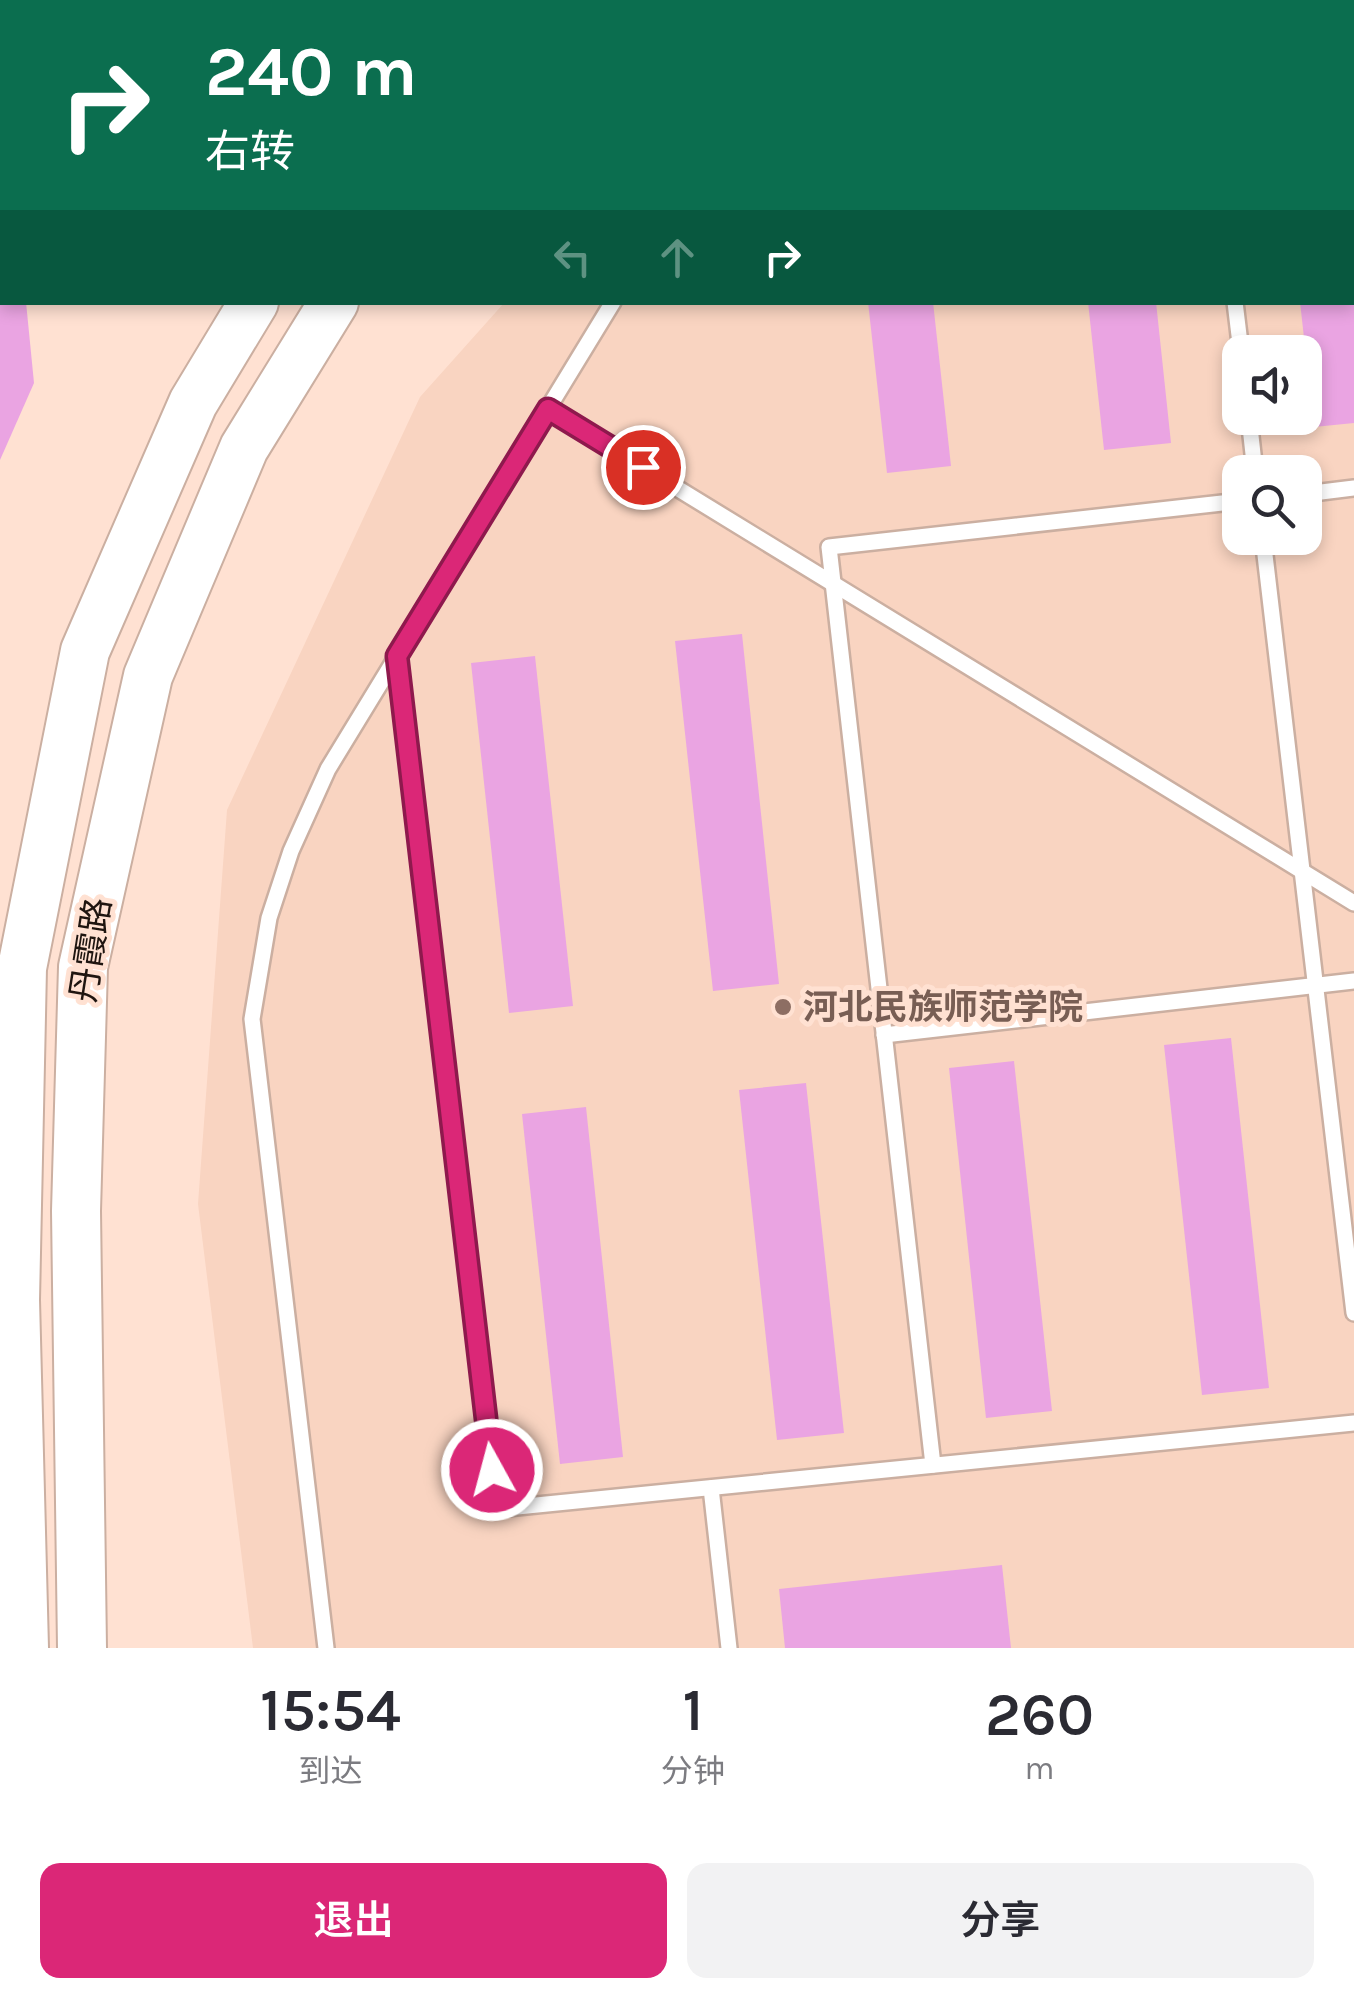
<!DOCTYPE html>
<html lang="zh">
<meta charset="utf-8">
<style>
body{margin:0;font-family:Karla,"Noto Sans SC",sans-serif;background:#f2f2f3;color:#2b2b33;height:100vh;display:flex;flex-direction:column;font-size:38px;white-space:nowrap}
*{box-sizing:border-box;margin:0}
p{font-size:32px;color:#7c7c81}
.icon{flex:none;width:55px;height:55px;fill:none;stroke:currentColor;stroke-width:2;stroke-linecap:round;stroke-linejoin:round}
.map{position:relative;height:1648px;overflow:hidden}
.side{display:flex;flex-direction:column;background:#fff;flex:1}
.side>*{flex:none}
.top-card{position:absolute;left:0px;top:0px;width:1355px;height:305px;box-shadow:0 5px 15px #0003;background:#0b6e4f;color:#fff;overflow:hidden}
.fabs{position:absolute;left:1222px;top:335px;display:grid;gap:20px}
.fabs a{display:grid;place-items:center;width:100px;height:100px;border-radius:20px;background:#fff;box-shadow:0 5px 15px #0003;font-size:50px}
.pin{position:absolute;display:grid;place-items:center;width:85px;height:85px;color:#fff;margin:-42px;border:5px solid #fff;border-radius:50%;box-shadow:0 2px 10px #0007}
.me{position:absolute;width:110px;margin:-55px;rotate:353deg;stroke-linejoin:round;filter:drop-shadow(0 0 8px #0008)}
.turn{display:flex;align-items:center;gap:35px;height:210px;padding:0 40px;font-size:45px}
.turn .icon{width:130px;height:130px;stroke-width:2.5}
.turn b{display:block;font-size:70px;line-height:85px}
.lanes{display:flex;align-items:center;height:95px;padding:0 40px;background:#0003;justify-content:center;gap:50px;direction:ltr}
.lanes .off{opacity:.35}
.eta{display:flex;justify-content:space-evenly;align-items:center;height:170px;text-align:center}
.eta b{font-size:60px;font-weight:600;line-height:70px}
.action{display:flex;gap:20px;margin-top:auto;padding:20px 40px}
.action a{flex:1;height:115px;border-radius:20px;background:#db2777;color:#fff;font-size:40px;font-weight:600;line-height:115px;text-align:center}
.action a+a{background:#f2f2f3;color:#2b2b33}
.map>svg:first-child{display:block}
.built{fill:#f9d4c1;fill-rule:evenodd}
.building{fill:#eaa4e2}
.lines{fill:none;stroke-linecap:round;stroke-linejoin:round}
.service-casing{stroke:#cbafa1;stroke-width:20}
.minor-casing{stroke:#cbafa1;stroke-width:35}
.primary-casing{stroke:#cbafa1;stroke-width:52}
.service{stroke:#fff;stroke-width:15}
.minor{stroke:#fff;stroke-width:30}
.primary{stroke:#fff;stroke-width:48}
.route-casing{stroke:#8e194d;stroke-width:25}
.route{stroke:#db2777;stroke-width:18}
.education-dot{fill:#8d6e63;stroke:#ffe1d2;stroke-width:4}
.labels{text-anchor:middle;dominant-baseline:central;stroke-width:10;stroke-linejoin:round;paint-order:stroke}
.street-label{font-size:35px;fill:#1f1510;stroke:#ffe1d2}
.education-label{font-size:35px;font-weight:bold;fill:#785e54;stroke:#ffe1d2;text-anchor:start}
</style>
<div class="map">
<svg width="1354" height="1648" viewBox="0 0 1354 1648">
<rect width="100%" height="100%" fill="#ffe1d2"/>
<!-- built -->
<path class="built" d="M 805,0 L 1354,0 L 1354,1648 L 253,1648 L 198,1204 L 227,810 L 420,397 L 504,303 L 1352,302 L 1352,2 L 802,2 ZM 1240,352 L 1305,352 L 1305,418 L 1240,418 ZM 1240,472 L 1305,472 L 1305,538 L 1240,538 Z"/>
<!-- building -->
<g class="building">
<polygon points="0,302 26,302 34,383 0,460"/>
<polygon points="868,302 933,302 951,466 887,473"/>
<polygon points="1088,302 1156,302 1171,443 1104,450"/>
<polygon points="1300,302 1354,302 1354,423 1314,427"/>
<polygon points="742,634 779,984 713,991 675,641"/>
<polygon points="535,656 573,1006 509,1013 471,663"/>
<polygon points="1231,1038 1269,1388 1202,1395 1164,1045"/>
<polygon points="1014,1061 1052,1411 986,1418 949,1068"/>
<polygon points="806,1083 844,1433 777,1440 739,1090"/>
<polygon points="586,1107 623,1457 560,1464 522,1114"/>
<polygon points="1002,1565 1011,1648 785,1648 779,1589"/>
</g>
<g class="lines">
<!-- service casing -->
<g class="service-casing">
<g id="service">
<polyline points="1200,0 1200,2"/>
<polyline points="892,2 900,0"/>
<polyline points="1235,302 1241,352"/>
<polyline points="548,409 1354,903"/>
<polyline points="1249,418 1255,472"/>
<polyline points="1305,494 1354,488"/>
<polyline points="1263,538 1354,1313"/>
<polyline points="397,656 497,1509 1354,1423"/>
<polyline points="884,1035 1354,981"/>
<polyline points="933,1465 829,547 1240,501"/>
<polyline points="711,1488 729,1648"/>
<polyline points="326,1648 252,1019 269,918 291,851 328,769 613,302"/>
</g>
</g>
<!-- minor casing -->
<g class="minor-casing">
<g id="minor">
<polyline points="237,2 238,0"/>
<polyline points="0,23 2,24"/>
</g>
</g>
<!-- primary casing -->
<g class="primary-casing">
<g id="primary">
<polyline points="439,2 440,0"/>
<polyline points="519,2 520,0"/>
<polyline points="24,1648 15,1300 22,968 85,651 193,403 254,302"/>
<polyline points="82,1648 76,1211 83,967 148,676 244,448 334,302"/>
</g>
</g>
<!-- service -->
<use href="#service" class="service"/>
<!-- minor -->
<use href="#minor" class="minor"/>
<!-- primary -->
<use href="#primary" class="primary"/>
</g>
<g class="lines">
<!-- route casing -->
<g class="route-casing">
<polyline id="route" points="492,1470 397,656 548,409 643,467"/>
</g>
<!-- route -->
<use href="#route" class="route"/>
</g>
<!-- markers -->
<circle class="education-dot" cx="783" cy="1007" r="10"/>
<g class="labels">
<!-- street labels -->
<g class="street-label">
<text transform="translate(91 950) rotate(-81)">丹霞路</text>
</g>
<!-- education labels -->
<g class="education-label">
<text x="803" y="1007">河北民族师范学院</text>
</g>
</g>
</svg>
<div class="fabs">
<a><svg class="icon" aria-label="sound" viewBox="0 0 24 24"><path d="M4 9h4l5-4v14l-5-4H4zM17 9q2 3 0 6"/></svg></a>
<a><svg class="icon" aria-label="search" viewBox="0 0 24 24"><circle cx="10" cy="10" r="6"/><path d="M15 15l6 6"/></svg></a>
</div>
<div class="pin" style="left:643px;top:467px;background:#d93025"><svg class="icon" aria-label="arrive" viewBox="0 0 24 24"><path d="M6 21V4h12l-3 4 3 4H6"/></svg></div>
<svg class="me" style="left:492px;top:1470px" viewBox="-20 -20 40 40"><circle r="17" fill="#db2777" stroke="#fff" stroke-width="3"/><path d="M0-11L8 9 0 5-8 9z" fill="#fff"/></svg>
<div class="top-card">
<div class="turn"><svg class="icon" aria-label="right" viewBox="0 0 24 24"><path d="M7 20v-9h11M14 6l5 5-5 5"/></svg><div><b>240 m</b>右转</div></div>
<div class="lanes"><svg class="icon off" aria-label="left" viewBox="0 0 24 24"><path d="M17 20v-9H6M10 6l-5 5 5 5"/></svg><svg class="icon off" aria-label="ahead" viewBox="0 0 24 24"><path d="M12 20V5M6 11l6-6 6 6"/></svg><svg class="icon" aria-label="right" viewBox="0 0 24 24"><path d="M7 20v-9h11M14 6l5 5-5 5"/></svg></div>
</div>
</div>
<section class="side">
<div class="eta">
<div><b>15:54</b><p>到达</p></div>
<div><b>1</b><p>分钟</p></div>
<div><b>260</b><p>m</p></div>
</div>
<div class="action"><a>退出</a><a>分享</a></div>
</section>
